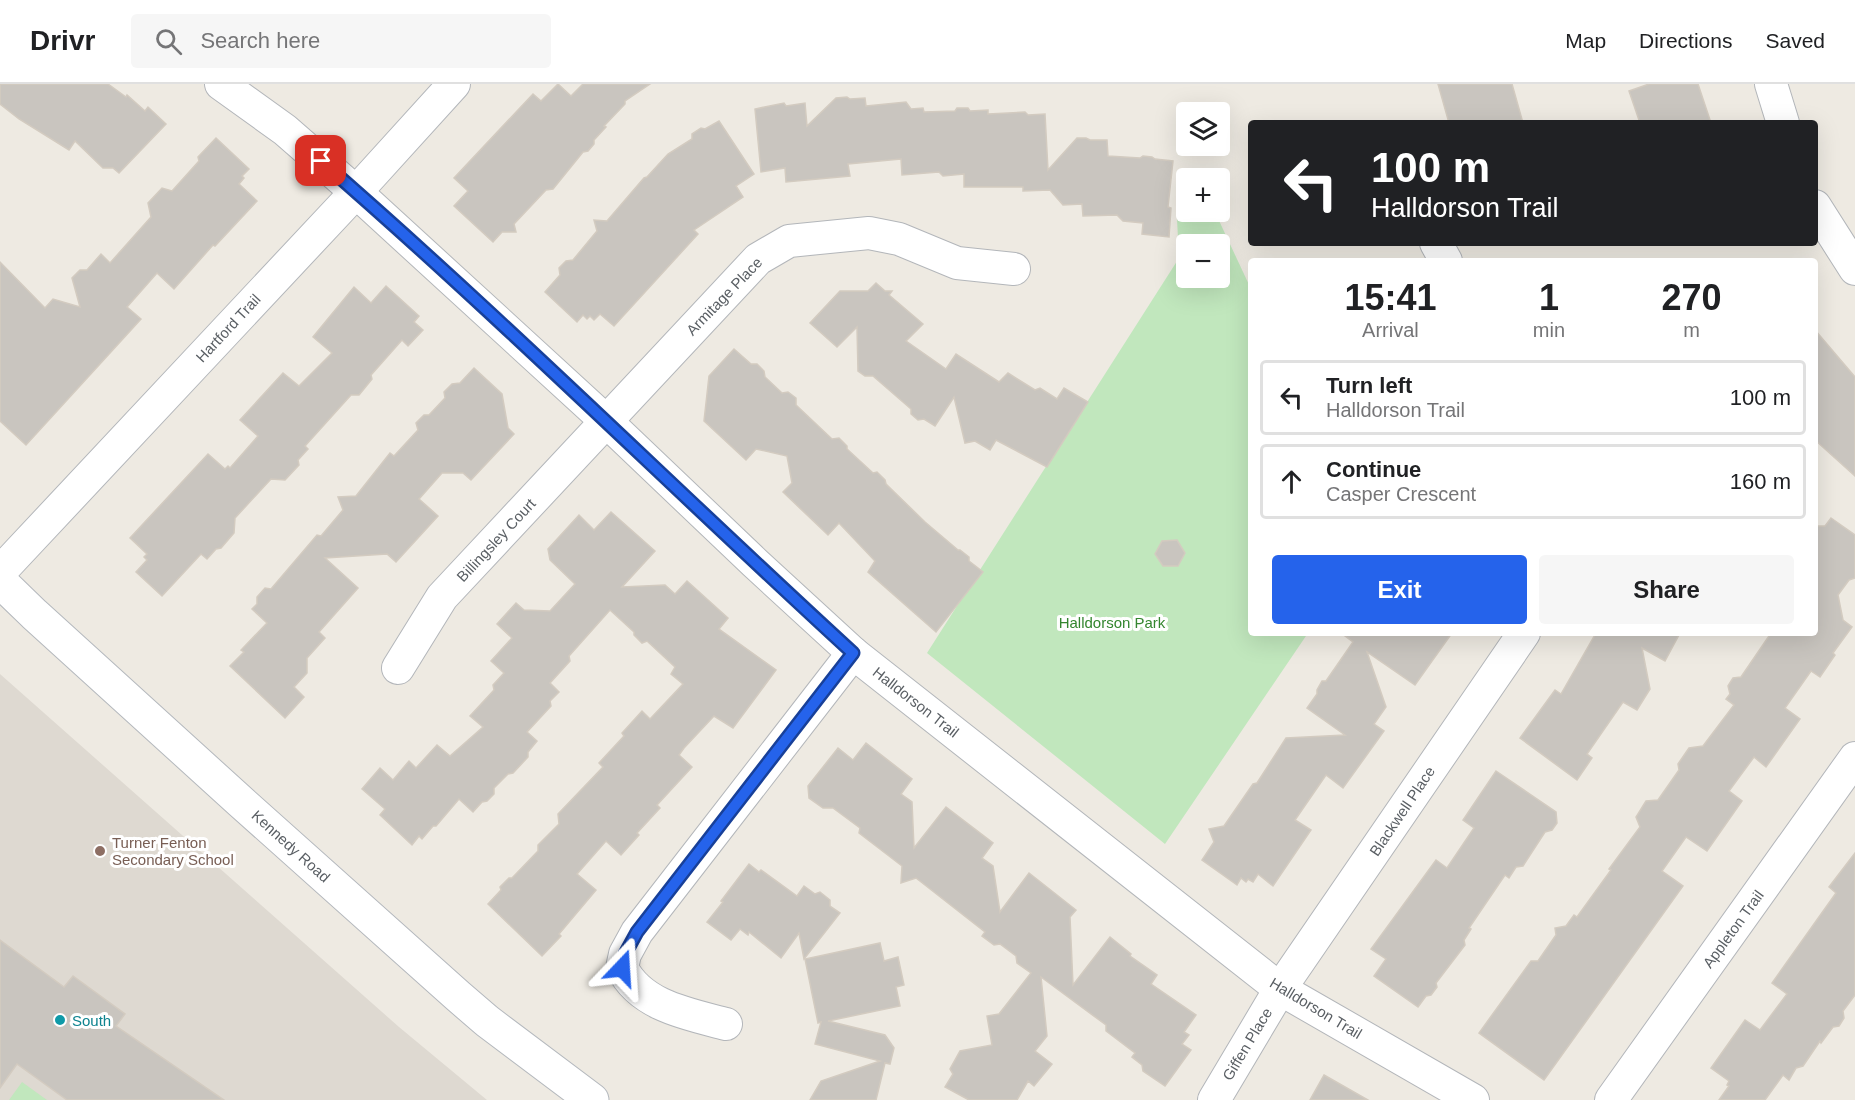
<!DOCTYPE html>
<meta charset="utf-8">
<style>
body{margin:0;font-family:Arial,sans-serif;background:#f6f6f6;color:#202124;height:100vh;display:flex;flex-direction:column;font-size:22px;white-space:nowrap}
*{box-sizing:border-box;margin:0}
p{font-size:20px;color:#757577}
.icon{flex:none;width:33px;height:33px;fill:none;stroke:currentColor;stroke-width:2;stroke-linecap:round;stroke-linejoin:round}
.map{position:relative;flex:1;overflow:hidden}
.sheet{position:absolute;left:1248px;top:174px;width:570px;height:378px;display:flex;flex-direction:column;background:#fff;border-radius:6px;box-shadow:0 6px 24px #0002}
.sheet>*{flex:none}
.banner{position:absolute;left:1248px;top:36px;width:570px;height:126px;border-radius:6px;box-shadow:0 6px 24px #0002;background:#202124;color:#fff;overflow:hidden}
.controls{position:absolute;left:1176px;top:18px;display:grid;gap:12px}
.controls a{display:grid;place-items:center;width:54px;height:54px;border-radius:6px;background:#fff;box-shadow:0 6px 24px #0002;font-size:30px}
.pin{position:absolute;display:grid;place-items:center;width:51px;height:51px;color:#fff;margin:-26px;border-radius:12px;box-shadow:0 3px 9px #0006}
.me{position:absolute;width:66px;margin:-33px;rotate:20deg;stroke-linejoin:round;filter:drop-shadow(0 0 4px #0008)}
.turn{display:flex;align-items:center;gap:21px;height:126px;padding:0 24px;font-size:27px}
.turn .icon{width:78px;height:78px;stroke-width:2.5}
.turn b{display:block;font-size:42px;line-height:51px}
.eta{display:flex;justify-content:space-evenly;align-items:center;height:102px;text-align:center}
.eta b{font-size:36px;font-weight:700;line-height:42px}
.button{display:flex;gap:12px;margin-top:auto;padding:12px 24px}
.button a{flex:1;height:69px;border-radius:6px;background:#2563eb;color:#fff;font-size:24px;font-weight:700;line-height:69px;text-align:center}
.button a+a{background:#f6f6f6;color:#202124}
ul{padding:0;list-style:none}
li{display:flex;align-items:center;gap:18px;height:75px;margin:0 12px 9px;padding:0 12px;border:3px solid #e0e0e0;border-radius:6px}
li div{flex:1}
li b{display:block;font-size:22px}
li em{font-style:normal}
header{display:flex;align-items:center;gap:36px;box-sizing:border-box;height:84px;padding:0 30px;background:#fff;border-bottom:2px solid #e0e0e0}
header strong{font-size:28px}
nav{display:flex;gap:33px;margin-inline-start:auto;font-size:21px}
.search{width:420px;height:54px;background:#f6f6f6;display:flex;align-items:center;gap:15px;box-sizing:border-box;padding:0 21px;border-radius:6px;color:#757577;font-size:22px}
.map>svg:first-child{display:block}
.education{fill:#ded9d1}
.green{fill:#c1e7bd;fill-rule:evenodd}
.building{fill:#c9c5bf;stroke:#d3cbc0;stroke-width:1.5}
.lines{fill:none;stroke-linecap:round;stroke-linejoin:round}
.minor-casing{stroke:#b3b6ba;stroke-width:34}
.secondary-casing{stroke:#b4b8bd;stroke-width:35}
.minor{stroke:#fff;stroke-width:32}
.secondary{stroke:#fff;stroke-width:33}
.route-casing{stroke:#184099;stroke-width:15}
.route{stroke:#2563eb;stroke-width:10}
.education-dot{fill:#8d6e63;stroke:#fff;stroke-width:2}
.culture-dot{fill:#0f9aa8;stroke:#fff;stroke-width:2}
.labels{text-anchor:middle;dominant-baseline:central;stroke-width:6;stroke-linejoin:round;paint-order:stroke}
.street-label{font-size:15px;fill:#5a5f64;stroke:#fff}
.park-label{font-size:15px;fill:#34862f;stroke:#fff}
.education-label{font-size:15px;fill:#785e54;stroke:#fff;text-anchor:start}
.culture-label{font-size:15px;fill:#0d838f;stroke:#fff;text-anchor:start}
</style>
<header>
<strong>Drivr</strong>
<div class="search"><svg class="icon" aria-label="search" viewBox="0 0 24 24"><circle cx="10" cy="10" r="6"/><path d="M15 15l6 6"/></svg>Search here</div>
<nav><a>Map</a><a>Directions</a><a>Saved</a></nav>
</header>
<div class="map">
<svg width="1855" height="1016" viewBox="0 0 1855 1016">
<rect width="100%" height="100%" fill="#eeeae2"/>
<!-- education -->
<polygon class="education" points="0,590 399,943 487,1016 0,1016"/>
<!-- green -->
<g class="green">
<path d="M 1215,128 L 1251,205 L 1251,549 L 1308,549 L 1165,760 L 927,569 L 1179,174 L 1177,135 ZM 1186,160 L 1220,160 L 1220,194 L 1186,194 Z"/>
<polygon points="22,998 47,1016 9,1016"/>
</g>
<!-- building -->
<g class="building">
<polygon points="0,0 108,0 126,13 127,11 145,27 148,23 166,40 119,89 113,84 103,84 75,57 69,66 19,35 0,20"/>
<polygon points="558,0 571,12 583,0 650,0 625,17 625,20 604,42 606,43 594,56 594,60 588,67 583,68 553,105 546,106 514,140 516,148 502,148 493,158 454,122 468,107 454,94 533,10 541,17"/>
<polygon points="1438,0 1512,0 1523,39 1449,39"/>
<polygon points="1649,0 1698,0 1711,39 1640,39 1629,7"/>
<polygon points="847,13 850,15 865,14 866,22 906,18 911,25 923,24 924,28 955,27 957,24 968,24 970,27 988,26 988,30 1025,28 1028,31 1045,30 1048,86 1077,54 1086,54 1090,56 1107,56 1108,72 1140,74 1143,72 1152,73 1155,75 1173,77 1168,123 1171,124 1169,153 1142,150 1143,139 1123,137 1117,131 1083,132 1082,120 1063,121 1050,106 1023,107 1023,103 964,103 964,90 943,92 939,88 902,91 901,75 848,80 850,92 786,98 785,84 761,88 755,25 784,19 786,22 805,19 807,42 836,14"/>
<polygon points="719,37 754,90 736,102 743,113 694,146 698,150 614,242 600,230 594,236 590,232 587,235 583,231 577,238 545,208 560,191 559,184 566,177 573,176 597,147 594,136 607,137 644,94 647,93 668,70 692,55 692,50 701,44 705,45"/>
<polygon points="216,54 249,85 242,92 244,94 239,100 257,117 215,162 213,161 174,205 157,189 127,223 141,235 26,361 0,337 0,178 45,224 53,215 80,223 72,194 80,186 87,186 101,170 110,179 151,133 148,119 162,104 172,107 199,77 198,73"/>
<polygon points="876,199 885,207 892,207 889,211 923,240 906,257 946,285 956,270 999,298 1008,289 1035,306 1040,304 1057,315 1064,304 1088,318 1047,383 996,356 990,366 975,357 965,359 954,313 935,342 924,335 918,336 911,330 911,325 873,292 865,292 858,287 857,243 837,263 810,239 840,207 868,207"/>
<polygon points="386,202 419,232 414,238 423,246 408,262 402,256 371,291 372,295 359,311 351,311 305,362 308,365 298,376 299,381 285,396 271,395 235,434 234,449 221,464 216,465 207,475 201,470 162,512 136,488 147,476 144,473 147,470 130,454 208,370 225,385 228,382 230,384 258,352 240,336 283,289 299,302 332,269 313,253 354,203 371,219"/>
<polygon points="1815,246 1855,293 1855,392 1815,356"/>
<polygon points="734,265 751,280 757,280 764,287 765,293 782,309 788,308 796,314 796,321 832,355 839,354 847,362 847,365 873,389 877,388 885,396 886,400 925,438 958,466 960,466 969,473 969,477 983,488 936,548 868,488 875,477 839,439 828,451 783,408 792,399 787,372 756,365 746,376 704,337 709,292"/>
<polygon points="474,284 502,310 508,344 514,350 471,396 463,389 442,389 419,415 438,432 396,478 387,470 325,474 358,504 319,548 325,554 307,574 307,589 294,603 304,613 285,634 230,582 244,568 241,566 267,539 252,525 257,520 257,513 265,504 271,505 317,451 321,452 343,426 338,413 356,412 390,369 394,372 418,346 416,339 424,331 429,331 445,314 444,308 452,300 460,299"/>
<polygon points="611,428 655,467 622,503 665,501 675,510 687,497 728,534 719,545 776,586 733,644 714,632 684,664 679,671 692,683 657,721 660,724 637,749 639,751 621,771 606,757 577,790 596,806 559,850 561,852 542,872 488,820 501,806 500,803 509,794 512,794 538,767 538,761 559,740 558,730 603,683 599,679 624,652 622,649 642,627 650,635 683,600 671,590 675,583 647,557 642,559 634,551 634,548 610,526 569,572 570,577 550,599 559,608 550,617 551,622 527,648 537,657 528,668 528,673 513,689 508,690 494,704 494,710 487,717 482,718 473,728 459,715 436,742 433,742 422,755 419,752 412,761 380,731 385,725 362,705 380,684 393,696 409,677 416,684 437,661 450,672 483,643 470,632 494,606 493,601 504,589 491,577 512,554 497,540 516,519 524,526 550,527 575,500 550,476 548,465 579,431 594,446"/>
<polygon points="1831,434 1855,451 1855,494 1849,496 1838,511 1843,536 1852,543 1833,569 1835,571 1820,593 1811,587 1785,624 1800,635 1766,683 1754,673 1729,707 1742,717 1707,767 1686,753 1662,787 1683,802 1544,996 1479,949 1531,877 1538,877 1556,851 1555,844 1566,842 1574,831 1577,833 1611,786 1609,785 1640,743 1636,733 1646,717 1658,716 1679,686 1678,680 1689,664 1703,662 1734,621 1726,615 1730,610 1728,602 1733,594 1741,593 1771,549 1815,549 1815,442 1825,442"/>
<polygon points="1177,456 1185,469 1178,482 1163,482 1155,470 1162,457"/>
<polygon points="1341,549 1452,549 1415,601 1367,568 1386,623 1374,640 1384,647 1343,704 1326,691 1315,707 1295,736 1311,746 1273,802 1258,790 1253,798 1248,795 1246,798 1241,794 1237,801 1202,776 1214,758 1209,745 1224,742 1253,700 1257,699 1286,654 1345,651 1307,624 1317,610 1317,606 1322,597 1326,597 1353,558"/>
<polygon points="1596,549 1680,549 1665,577 1642,564 1650,605 1637,626 1623,618 1587,670 1592,674 1577,696 1520,654 1555,606 1561,610"/>
<polygon points="866,659 912,695 901,710 912,718 914,764 946,723 993,759 982,774 993,782 1000,828 1029,789 1076,826 1070,833 1073,901 1110,853 1131,870 1130,872 1157,891 1151,900 1196,931 1184,948 1189,951 1182,960 1191,966 1165,1002 1143,987 1142,981 1132,973 1135,969 1106,947 1106,941 1041,893 1047,952 1035,967 1052,980 1034,1002 1028,997 1017,1016 969,1016 945,1003 953,990 950,985 960,967 992,961 987,932 999,930 1031,889 1017,879 1016,872 1000,860 994,861 982,852 985,848 916,794 901,799 902,782 859,749 860,744 833,724 823,724 809,714 808,702 838,664 853,676"/>
<polygon points="1496,687 1556,728 1557,739 1552,746 1545,748 1523,782 1516,783 1509,794 1505,791 1469,844 1471,845 1464,856 1465,861 1436,899 1437,903 1431,911 1426,912 1418,923 1374,892 1386,875 1371,865 1436,776 1447,784 1474,744 1463,736"/>
<polygon points="1855,769 1855,911 1843,927 1844,934 1839,942 1833,943 1821,959 1820,957 1803,982 1796,984 1789,996 1783,991 1765,1016 1719,1016 1729,1002 1727,1001 1729,997 1711,984 1745,936 1760,946 1787,910 1772,899 1836,809 1829,803"/>
<polygon points="749,780 759,788 761,786 797,812 804,802 815,810 820,808 830,816 830,822 840,829 804,875 799,849 781,874 749,848 748,851 740,845 731,856 707,838 723,818 721,817"/>
<polygon points="0,856 64,903 73,892 125,930 116,942 224,1016 67,1016 17,980 0,1004"/>
<polygon points="880,859 884,877 898,873 904,901 896,903 900,922 828,937 885,951 894,964 890,980 885,979 876,1016 810,1016 821,997 880,977 815,960 821,938 818,939 805,875"/>
<polygon points="1324,991 1368,1016 1310,1016"/>
</g>
<g class="lines">
<!-- minor casing -->
<g class="minor-casing">
<g id="minor">
<polyline points="221,0 285,46 356,108 606,337 755,479 853,569 1280,905 1473,1016"/>
<polyline points="1771,0 1783,39"/>
<polyline points="1815,122 1855,185"/>
<polyline points="1436,159 1446,177"/>
<polyline points="0,488 356,108 454,0"/>
<polyline points="398,584 442,513 758,175 789,157 869,149 899,155 957,179 1014,185"/>
<path d="M 726,940 C 688,930 641,922 622,884 L 625,870 L 637,848 L 853,569"/>
<polyline points="1214,1016 1280,905 1524,549"/>
<polyline points="1611,1016 1855,674"/>
</g>
</g>
<!-- secondary casing -->
<g class="secondary-casing">
<polyline id="secondary" points="0,497 34,530 241,718 458,912 487,937 592,1016"/>
</g>
<!-- minor -->
<use href="#minor" class="minor"/>
<!-- secondary -->
<use href="#secondary" class="secondary"/>
</g>
<g class="lines">
<!-- route casing -->
<g class="route-casing">
<path id="route" d="M 321,77 C 503,235 675,406 853,569 L 637,848 L 625,870 L 622,884"/>
</g>
<!-- route -->
<use href="#route" class="route"/>
</g>
<!-- markers -->
<circle class="education-dot" cx="100" cy="767" r="6"/>
<circle class="culture-dot" cx="60" cy="936" r="6"/>
<g class="labels">
<!-- street labels -->
<g class="street-label">
<text transform="translate(724 212) rotate(-46)">Armitage Place</text>
<text transform="translate(228 244) rotate(-47)">Hartford Trail</text>
<text transform="translate(496 456) rotate(-47)">Billingsley Court</text>
<text transform="translate(916 618) rotate(38)">Halldorson Trail</text>
<text transform="translate(1402 727) rotate(-56)">Blackwell Place</text>
<text transform="translate(291 762) rotate(42)">Kennedy Road</text>
<text transform="translate(1733 845) rotate(-54)">Appleton Trail</text>
<text transform="translate(1316 924) rotate(31)">Halldorson Trail</text>
<text transform="translate(1247 960) rotate(-59)">Giffen Place</text>
</g>
<!-- park labels -->
<g class="park-label">
<text x="1112" y="538">Halldorson Park</text>
</g>
<!-- education labels -->
<g class="education-label">
<text x="112" y="758">Turner Fenton<tspan x="112" dy="17">Secondary School</tspan></text>
</g>
<!-- culture labels -->
<g class="culture-label">
<text x="72" y="936">South</text>
</g>
</g>
</svg>
<div class="controls">
<a><svg class="icon" aria-label="layers" viewBox="0 0 24 24"><path d="M12 4l9 5-9 5-9-5zM3 14l9 5 9-5"/></svg></a>
<a>+</a>
<a>−</a>
</div>
<div class="pin" style="left:321px;top:77px;background:#d93025"><svg class="icon" aria-label="arrive" viewBox="0 0 24 24"><path d="M6 21V4h12l-3 4 3 4H6"/></svg></div>
<svg class="me" style="left:622px;top:884px" viewBox="-20 -20 40 40"><path d="M0-17L14 15 0 8-14 15z" fill="#2563eb" stroke="#fff" stroke-width="4"/></svg>
<div class="banner">
<div class="turn"><svg class="icon" aria-label="left" viewBox="0 0 24 24"><path d="M17 20v-9H6M10 6l-5 5 5 5"/></svg><div><b>100 m</b>Halldorson Trail</div></div>
</div>
<section class="sheet">
<div class="eta">
<div><b>15:41</b><p>Arrival</p></div>
<div><b>1</b><p>min</p></div>
<div><b>270</b><p>m</p></div>
</div>
<ul>
<li><svg class="icon" aria-label="left" viewBox="0 0 24 24"><path d="M17 20v-9H6M10 6l-5 5 5 5"/></svg><div><b>Turn left</b><p>Halldorson Trail</p></div><em>100 m</em></li>
<li><svg class="icon" aria-label="ahead" viewBox="0 0 24 24"><path d="M12 20V5M6 11l6-6 6 6"/></svg><div><b>Continue</b><p>Casper Crescent</p></div><em>160 m</em></li>
</ul>
<div class="button"><a>Exit</a><a>Share</a></div>
</section>
</div>
